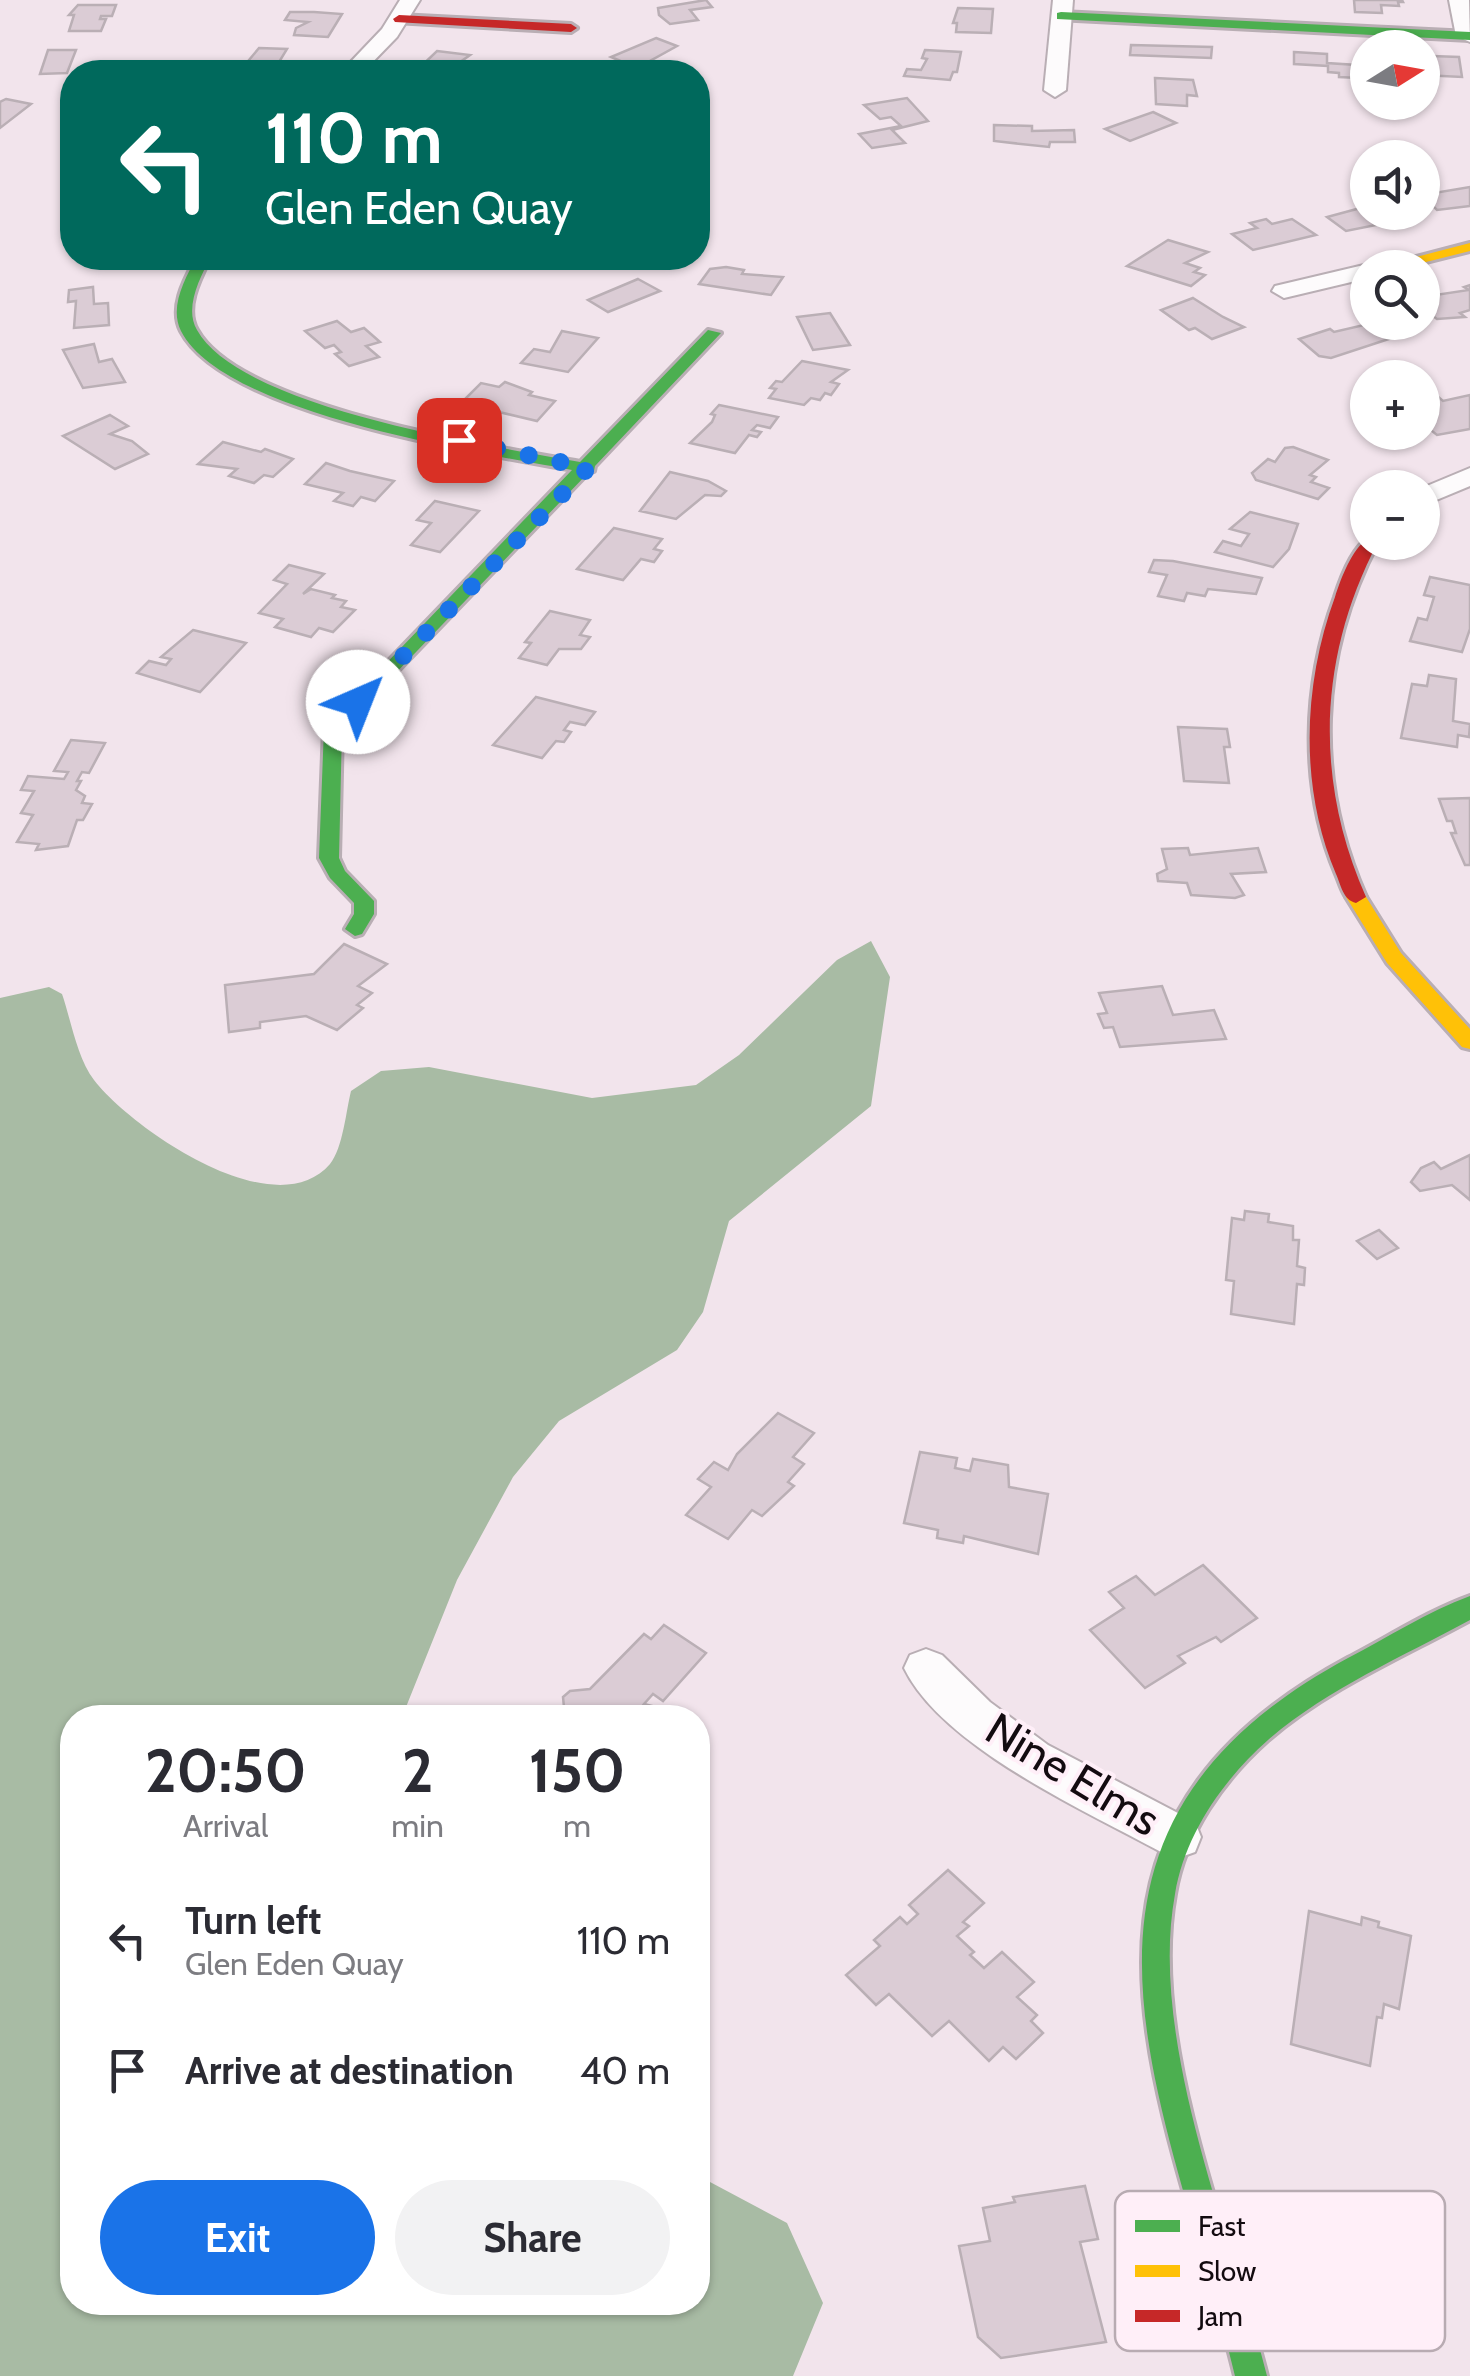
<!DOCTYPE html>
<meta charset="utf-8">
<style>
body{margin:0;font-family:Cabin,sans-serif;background:#f2f2f3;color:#2b2b33;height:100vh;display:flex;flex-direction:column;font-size:38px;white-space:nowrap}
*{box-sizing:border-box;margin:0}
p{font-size:32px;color:#7c7c81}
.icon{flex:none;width:55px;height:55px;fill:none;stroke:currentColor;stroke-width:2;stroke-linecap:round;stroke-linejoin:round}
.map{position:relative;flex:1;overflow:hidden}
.sheet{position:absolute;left:60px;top:1705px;width:650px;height:610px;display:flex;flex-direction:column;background:#fff;border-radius:40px;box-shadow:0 2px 8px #0004}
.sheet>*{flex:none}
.guide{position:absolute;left:60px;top:60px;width:650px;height:210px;border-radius:40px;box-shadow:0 2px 8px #0004;background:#00695c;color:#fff;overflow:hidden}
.needle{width:65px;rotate:79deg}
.tools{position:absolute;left:1350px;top:30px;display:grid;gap:20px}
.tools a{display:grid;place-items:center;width:90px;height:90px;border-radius:50%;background:#fff;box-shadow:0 2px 8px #0004;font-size:50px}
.pin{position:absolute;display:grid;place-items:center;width:85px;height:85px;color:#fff;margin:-42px;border-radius:20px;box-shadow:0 5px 15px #0006}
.me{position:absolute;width:110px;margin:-55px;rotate:44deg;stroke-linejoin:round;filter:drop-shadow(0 0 8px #0008)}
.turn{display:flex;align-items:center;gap:35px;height:210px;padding:0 40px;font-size:45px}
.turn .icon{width:130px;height:130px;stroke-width:2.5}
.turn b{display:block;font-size:70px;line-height:85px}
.eta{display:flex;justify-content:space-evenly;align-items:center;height:170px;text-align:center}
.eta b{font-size:60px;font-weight:800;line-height:70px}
.action{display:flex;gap:20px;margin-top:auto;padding:20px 40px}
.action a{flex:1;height:115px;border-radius:60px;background:#1a73e8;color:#fff;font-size:40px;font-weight:800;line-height:115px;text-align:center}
.action a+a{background:#f2f2f3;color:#2b2b33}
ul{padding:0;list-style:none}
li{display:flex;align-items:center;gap:30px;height:130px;padding:0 40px}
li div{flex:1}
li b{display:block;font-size:38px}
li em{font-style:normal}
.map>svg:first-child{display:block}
.water{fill:#a8bba4}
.building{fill:#dbccd5;stroke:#baafb5;stroke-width:2.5}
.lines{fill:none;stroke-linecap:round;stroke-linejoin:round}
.street-casing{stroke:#b9aeb4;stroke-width:4}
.fast-casing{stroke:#b9aeb4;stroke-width:6}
.slow-casing{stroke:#b9aeb4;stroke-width:6}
.jam-casing{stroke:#b9aeb4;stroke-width:6}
.street{fill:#fdfbfc;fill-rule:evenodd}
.fast{fill:#4caf50;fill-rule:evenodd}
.slow{fill:#ffc107;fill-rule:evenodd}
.jam{fill:#c62828;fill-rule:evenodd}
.route{stroke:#1a73e8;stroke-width:18;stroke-dasharray:0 32.4}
.labels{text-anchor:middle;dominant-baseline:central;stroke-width:8;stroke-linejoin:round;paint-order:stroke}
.near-street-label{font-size:45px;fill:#130b10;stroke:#ffeff8}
.key{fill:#ffeff8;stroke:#b8abb2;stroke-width:2.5}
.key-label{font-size:28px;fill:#130b10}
</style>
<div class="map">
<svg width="1470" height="2376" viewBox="0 0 1470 2376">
<rect width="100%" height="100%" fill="#f2e4ec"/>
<!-- water -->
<path class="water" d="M 871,941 L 890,977 L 871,1106 L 729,1221 L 703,1312 L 677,1350 L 559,1421 L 513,1477 L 457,1580 L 402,1717 L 72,1718 L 72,2302 L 698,2302 L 698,2181 L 710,2182 L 787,2223 L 823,2303 L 793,2376 L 0,2376 L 0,998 L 49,987 L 62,994 C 71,1020 77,1058 94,1080 C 132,1129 275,1228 330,1164 C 343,1148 346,1111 351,1091 L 381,1071 L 429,1067 L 592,1098 L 696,1085 L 739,1055 L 837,960 Z"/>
<!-- building -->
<g class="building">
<polygon points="706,0 712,7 690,10 698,20 670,24 659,15 658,8"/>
<polygon points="1354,0 1402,0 1403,2 1398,2 1399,6 1381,5 1382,13 1355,12"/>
<polygon points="78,5 116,5 112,16 101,16 100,19 106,19 101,31 69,31 74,15 69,15"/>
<polygon points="958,8 993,9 991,33 956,32 957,23 953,23"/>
<polygon points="290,12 314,12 342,14 328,37 294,35 296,28 308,22 285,20"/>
<polygon points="656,38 677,46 637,68 611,57"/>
<polygon points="1131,45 1212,47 1211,58 1130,55"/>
<polygon points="259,48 287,49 273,72 239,72"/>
<polygon points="48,50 76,50 67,73 40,74"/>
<polygon points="925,50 961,52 957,72 953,72 950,80 904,76 907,69 921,70 927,59 922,58"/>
<polygon points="437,51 470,55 446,72 415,72"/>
<polygon points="1294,52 1327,54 1327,63 1357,65 1358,78 1339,77 1339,73 1328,72 1328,66 1294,64"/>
<polygon points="1432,56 1459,57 1462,77 1422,75 1422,63 1433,63"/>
<polygon points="566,63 570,72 506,70 521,67"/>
<polygon points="1155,78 1193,80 1197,96 1187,95 1187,106 1156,104"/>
<polygon points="907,98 928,121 892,130 905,143 872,148 859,134 901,126 891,117 880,119 864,105"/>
<polygon points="6,99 31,104 0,128 0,102"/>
<polygon points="1153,112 1176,123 1130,141 1105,129"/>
<polygon points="994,125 1032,126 1032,131 1074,130 1075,142 1050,142 1049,147 994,141"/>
<polygon points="1470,187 1470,206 1437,210 1422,195"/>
<polygon points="1368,206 1368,212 1398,212 1406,219 1346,231 1327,217"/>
<polygon points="1266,219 1272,224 1292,219 1316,235 1253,250 1232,234 1257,228 1250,223"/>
<polygon points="1168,240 1208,252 1185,263 1200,268 1194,272 1205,275 1191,286 1127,266"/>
<polygon points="726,267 744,270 742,274 783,277 771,295 699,284 710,269"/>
<polygon points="638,279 660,291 608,312 588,300"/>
<polygon points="1470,285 1470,310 1460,313 1465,317 1437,319 1422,308 1422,297 1469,290 1464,287"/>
<polygon points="93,287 94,304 108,303 109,325 74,328 76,301 68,302 69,290"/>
<polygon points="1193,298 1223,317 1244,327 1212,339 1195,328 1189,330 1161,310"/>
<polygon points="830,313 850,345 813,350 797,317"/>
<polygon points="337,321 351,332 364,328 380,342 366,346 379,357 349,366 335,354 341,352 334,345 325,348 305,331"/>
<polygon points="1377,322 1388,322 1404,334 1331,358 1319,356 1299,339 1330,329 1334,332"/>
<polygon points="562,331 598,338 568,372 521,363 534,349 550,352"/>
<polygon points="94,344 99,362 112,359 125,382 83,388 63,350"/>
<polygon points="802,361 848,370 831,382 839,384 831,395 825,393 820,400 811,398 804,405 769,398 776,389 770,388 776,381 782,382"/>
<polygon points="505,382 532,392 529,395 555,401 537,421 461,403 481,383 499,387"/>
<polygon points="1436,395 1443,401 1470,395 1470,429 1437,435 1422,423 1422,398"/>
<polygon points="719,405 778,417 770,428 757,425 752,430 761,432 757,437 749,435 735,453 690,443 712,422 715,415 711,414"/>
<polygon points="110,415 128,426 110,434 132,441 148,454 115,469 63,436"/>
<polygon points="223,442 261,452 265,449 293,459 273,477 264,475 254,483 229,476 237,469 198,464"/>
<polygon points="1293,447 1328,460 1310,475 1316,477 1311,482 1329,488 1318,499 1256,480 1252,473 1268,459 1275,462 1285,448"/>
<polygon points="326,463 350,471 394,481 375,501 361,497 353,506 334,501 343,493 305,484"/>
<polygon points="670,472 708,481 726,491 721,496 705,495 676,519 640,511"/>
<polygon points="435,501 479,511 440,552 411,545 431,523 417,520"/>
<polygon points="1250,512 1298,524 1289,549 1273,567 1215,552 1223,541 1241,546 1249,534 1230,529"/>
<polygon points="614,528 662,539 654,549 662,551 654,562 641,559 623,580 577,569"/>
<polygon points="1154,560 1173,561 1262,578 1256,594 1208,589 1205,596 1187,593 1184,601 1158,596 1167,575 1149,572"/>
<polygon points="289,565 324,574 303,594 311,589 335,595 332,598 346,601 341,607 355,610 333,632 319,628 311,637 275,627 283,619 259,613 287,584 274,580"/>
<polygon points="1430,577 1470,585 1470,629 1462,652 1410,641 1418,618 1427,620 1434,597 1424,595"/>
<polygon points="550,611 590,620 580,635 590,637 581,649 559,649 547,665 519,658 531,643 525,642"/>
<polygon points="193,630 246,643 200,692 137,673 149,661 166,665 171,659 161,657"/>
<polygon points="1429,675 1456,679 1453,721 1470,724 1469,737 1458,735 1457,747 1401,738 1412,684 1427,686"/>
<polygon points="536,697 595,712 585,725 570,722 564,730 571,732 564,742 556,741 542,758 493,745"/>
<polygon points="1178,727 1227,729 1230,747 1224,747 1229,783 1184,781"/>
<polygon points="71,740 105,743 89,773 82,772 77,781 81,781 76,790 85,796 82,803 92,804 83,820 77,820 68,846 36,850 39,844 17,842 33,815 21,813 34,791 21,790 28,776 64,779 68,772 54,771"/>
<polygon points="1470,798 1470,865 1465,865 1451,833 1456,833 1452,821 1447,821 1439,799"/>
<polygon points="1188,848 1190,855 1258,848 1266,872 1231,874 1244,895 1235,898 1191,895 1187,883 1158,881 1157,874 1167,869 1162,849"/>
<polygon points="344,944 387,964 358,986 372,993 357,1005 363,1008 337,1030 306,1016 260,1022 260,1028 229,1032 225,985 314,974"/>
<polygon points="1162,986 1173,1015 1214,1010 1226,1039 1120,1047 1113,1027 1104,1028 1098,1014 1107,1013 1099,993"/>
<polygon points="1470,1155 1470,1200 1452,1185 1420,1191 1411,1182 1421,1168 1434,1162 1441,1169"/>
<polygon points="1245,1211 1269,1214 1268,1222 1293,1226 1293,1240 1299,1240 1297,1266 1305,1268 1304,1285 1297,1284 1294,1324 1231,1314 1234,1281 1226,1280 1232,1218 1244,1220"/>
<polygon points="1379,1230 1398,1248 1377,1259 1357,1241"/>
<polygon points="778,1413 814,1433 793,1457 804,1464 788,1482 794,1486 762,1516 752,1510 728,1539 686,1515 711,1487 698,1479 714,1462 728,1470 737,1454"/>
<polygon points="920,1452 957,1458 955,1468 970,1471 973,1459 1008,1465 1009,1487 1048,1494 1038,1554 964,1536 963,1543 937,1538 938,1530 904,1523"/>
<polygon points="1203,1565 1257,1618 1221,1642 1216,1637 1178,1656 1185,1663 1145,1688 1090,1630 1124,1608 1109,1592 1136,1576 1155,1595"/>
<polygon points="664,1625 706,1653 663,1701 653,1694 644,1704 660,1708 661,1718 565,1718 563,1697 570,1691 590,1689 644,1634 651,1639"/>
<polygon points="948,1870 984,1903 963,1922 969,1926 957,1936 974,1952 970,1955 984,1968 1002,1952 1034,1982 1017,1997 1037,2015 1031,2021 1043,2033 1016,2059 1003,2047 989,2061 949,2021 932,2036 889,1994 876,2005 846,1975 880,1946 874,1940 900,1917 907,1924 918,1914 909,1905"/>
<polygon points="1309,1911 1361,1925 1362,1917 1379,1922 1378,1927 1411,1936 1399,2009 1384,2004 1382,2018 1377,2017 1370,2066 1291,2044"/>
<polygon points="1085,2186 1098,2239 1080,2242 1106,2342 1001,2358 978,2337 959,2246 990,2241 983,2208 1015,2202 1013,2197"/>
</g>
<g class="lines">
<!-- street casing -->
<g class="street-casing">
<g id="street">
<polygon points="400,0 420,0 397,37 363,72 341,72 382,29"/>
<polygon points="1053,0 1073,0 1066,90 1055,97 1044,90"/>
<polygon points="1449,0 1469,0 1470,42 1456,36"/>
<polygon points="1368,264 1378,268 1368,268 1368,278 1284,298 1272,291 1275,286"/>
<polygon points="1470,468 1470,486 1422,506 1422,488"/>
<path d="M 926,1649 L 942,1655 L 990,1702 L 1048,1745 L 1195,1822 L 1201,1837 L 1195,1852 L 1178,1858 L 1161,1852 C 1086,1811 942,1747 904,1668 L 910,1655 Z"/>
</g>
</g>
<!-- fast casing -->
<g class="fast-casing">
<g id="fast">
<polygon points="1061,12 1470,32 1470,40 1057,19 1057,13"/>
<path d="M 196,258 L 210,258 C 200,278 184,308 197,330 C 241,409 493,446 580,462 L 708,330 L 721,333 L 595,466 L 594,471 L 588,473 L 342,729 L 339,858 L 345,871 L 374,901 L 374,914 L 362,934 L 355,936 L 345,929 L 354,914 L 354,903 L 330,878 L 319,858 L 324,728 L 572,470 C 483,453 224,415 181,331 C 169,307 185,279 196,258 Z"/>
<path d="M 1470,1596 L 1470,1620 C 1402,1657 1327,1689 1268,1740 C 1223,1780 1185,1834 1175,1894 C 1148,2041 1231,2233 1267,2376 L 1235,2376 C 1167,2096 1018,1836 1348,1658 C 1387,1638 1428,1611 1470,1596 Z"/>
</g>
</g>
<!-- slow casing -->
<g class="slow-casing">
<g id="slow">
<polygon points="1470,243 1470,251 1402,268 1374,268"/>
<polygon points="1356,891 1363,892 1401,953 1470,1029 1470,1049 1462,1047 1387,963 1346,897"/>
</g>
</g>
<!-- jam casing -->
<g class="jam-casing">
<g id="jam">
<polygon points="399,15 571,24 577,28 571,32 395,22 393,19"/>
<path d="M 1368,538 L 1368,542 L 1378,542 C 1318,656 1314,780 1366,897 L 1356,903 C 1343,900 1341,885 1336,874 C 1299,787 1303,684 1335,597 C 1341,578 1352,549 1368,538 Z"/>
</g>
</g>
<!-- street -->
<use href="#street" class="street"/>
<!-- fast -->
<use href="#fast" class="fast"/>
<!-- slow -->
<use href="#slow" class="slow"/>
<!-- jam -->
<use href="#jam" class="jam"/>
</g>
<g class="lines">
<!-- route -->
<polyline class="route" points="358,702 588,468 459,440"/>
</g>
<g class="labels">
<!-- near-street labels -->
<g class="near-street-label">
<text transform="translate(1073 1774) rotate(31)">Nine Elms</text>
</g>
</g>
<!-- legend -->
<rect x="1115" y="2191" width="330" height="160" rx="15" class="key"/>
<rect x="1135" y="2220" width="45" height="12" fill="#4caf50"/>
<rect x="1135" y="2265" width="45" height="12" fill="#ffc107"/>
<rect x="1135" y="2310" width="45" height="12" fill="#c62828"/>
<g class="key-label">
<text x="1198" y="2236">Fast</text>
<text x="1198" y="2281">Slow</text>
<text x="1198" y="2326">Jam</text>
</g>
</svg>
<div class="tools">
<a><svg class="needle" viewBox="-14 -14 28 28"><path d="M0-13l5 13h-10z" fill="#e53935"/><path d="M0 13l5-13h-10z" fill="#7c7c81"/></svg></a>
<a><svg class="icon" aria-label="sound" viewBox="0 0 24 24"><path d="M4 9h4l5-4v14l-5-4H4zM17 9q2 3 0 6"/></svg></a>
<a><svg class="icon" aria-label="search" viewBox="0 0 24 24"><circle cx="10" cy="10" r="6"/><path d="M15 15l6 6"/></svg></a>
<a>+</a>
<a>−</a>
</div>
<div class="pin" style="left:459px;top:440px;background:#d93025"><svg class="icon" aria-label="arrive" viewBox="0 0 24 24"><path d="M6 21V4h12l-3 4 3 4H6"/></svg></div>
<svg class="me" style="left:358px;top:702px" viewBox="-20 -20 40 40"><circle r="19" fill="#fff"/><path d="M0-13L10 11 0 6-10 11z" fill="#1a73e8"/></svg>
<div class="guide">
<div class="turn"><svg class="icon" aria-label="left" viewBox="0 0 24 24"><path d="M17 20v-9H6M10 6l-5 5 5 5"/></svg><div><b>110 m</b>Glen Eden Quay</div></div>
</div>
<section class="sheet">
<div class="eta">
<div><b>20:50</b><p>Arrival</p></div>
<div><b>2</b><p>min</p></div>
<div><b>150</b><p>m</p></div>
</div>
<ul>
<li><svg class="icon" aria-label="left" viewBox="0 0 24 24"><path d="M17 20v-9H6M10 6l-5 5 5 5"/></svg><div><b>Turn left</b><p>Glen Eden Quay</p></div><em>110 m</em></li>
<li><svg class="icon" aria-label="arrive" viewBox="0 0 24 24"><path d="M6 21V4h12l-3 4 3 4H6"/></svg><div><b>Arrive at destination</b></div><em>40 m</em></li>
</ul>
<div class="action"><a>Exit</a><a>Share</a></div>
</section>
</div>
